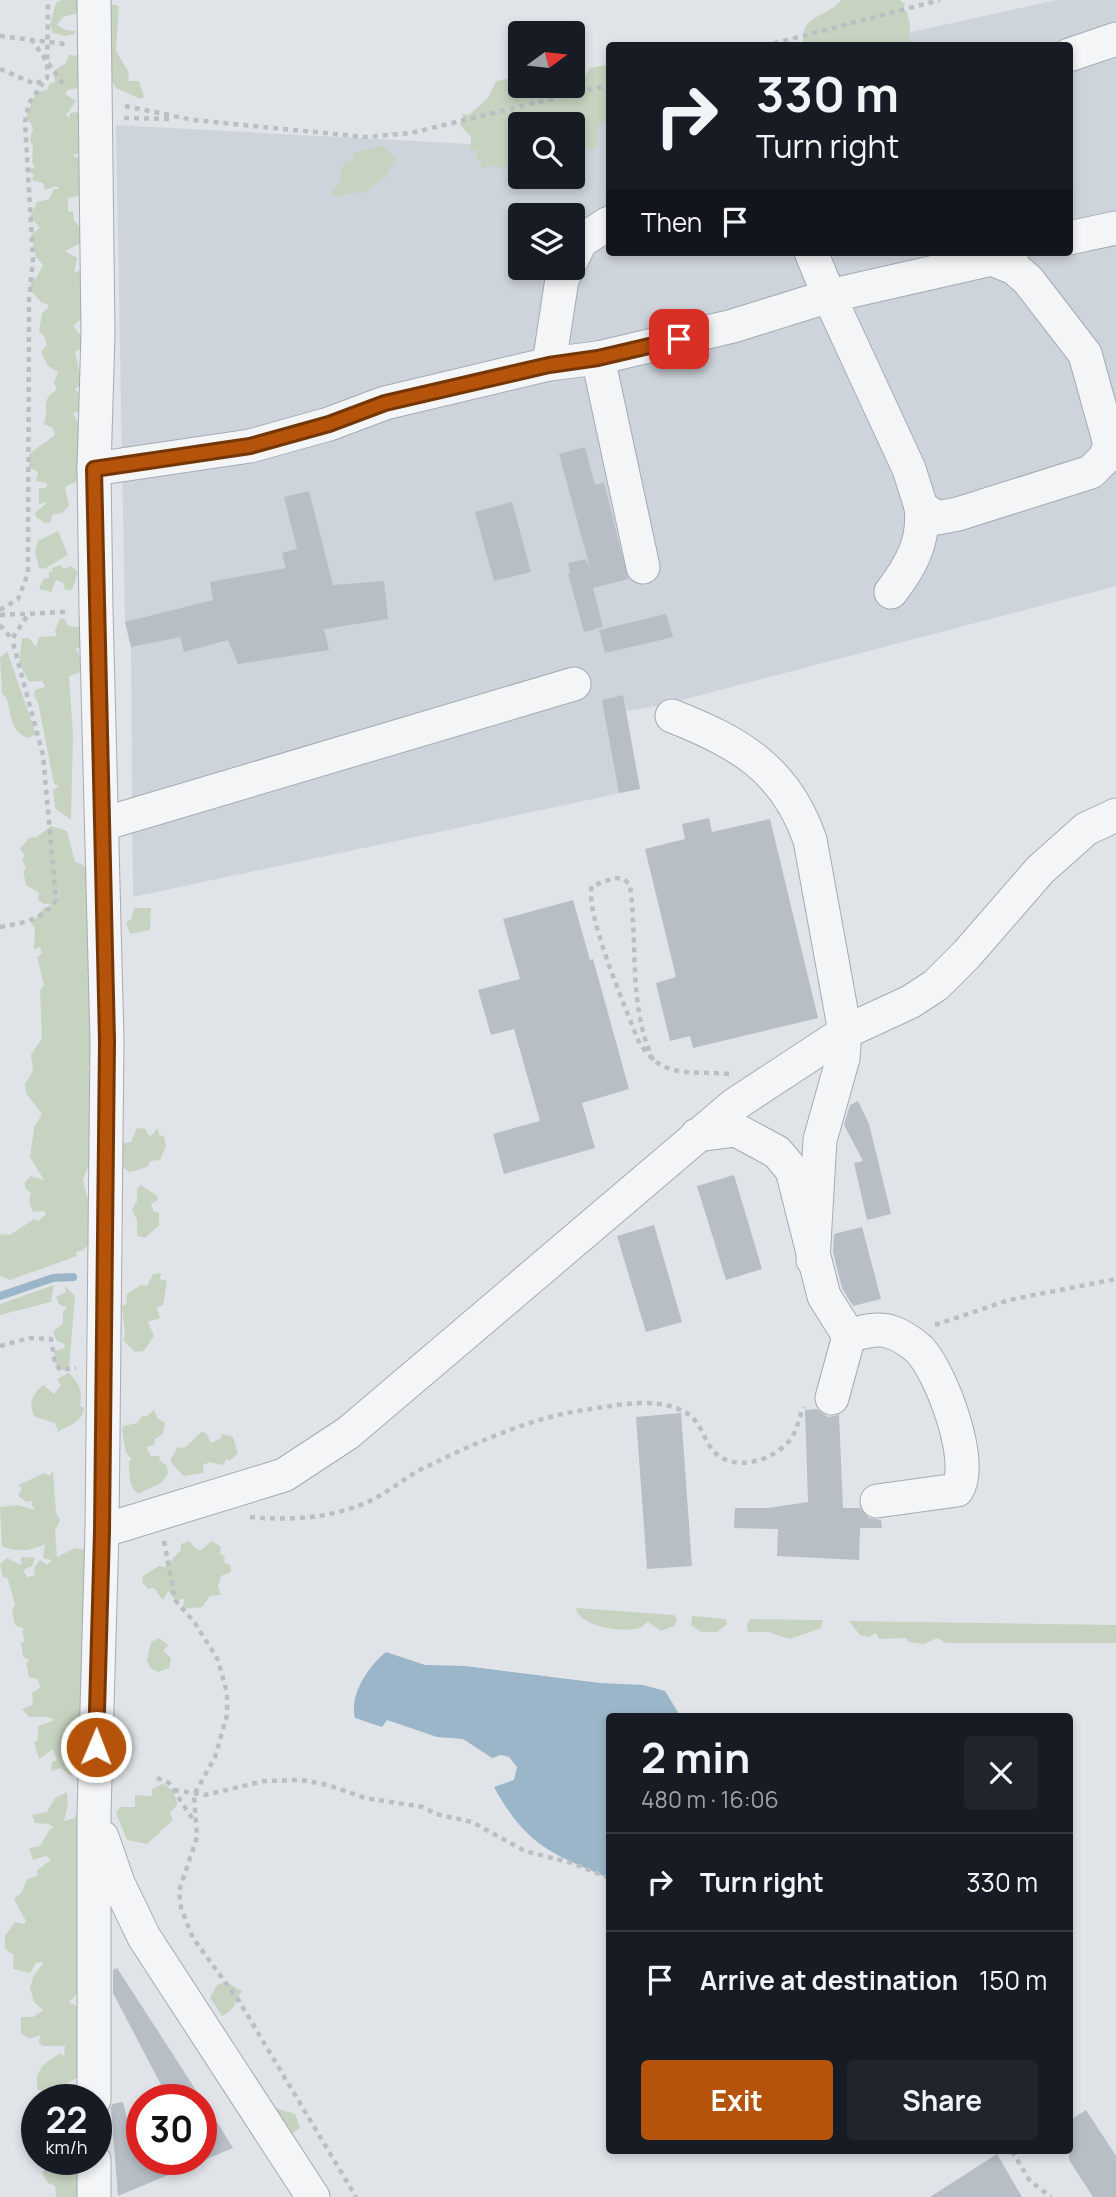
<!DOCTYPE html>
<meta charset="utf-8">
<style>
body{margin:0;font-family:Manrope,sans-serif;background:#20242c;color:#f1f3f6;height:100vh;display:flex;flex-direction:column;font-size:26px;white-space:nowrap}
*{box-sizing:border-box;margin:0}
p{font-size:23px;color:#9ea1a6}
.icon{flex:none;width:38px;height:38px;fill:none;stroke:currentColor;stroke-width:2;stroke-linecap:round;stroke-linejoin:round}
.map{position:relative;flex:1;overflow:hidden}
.panel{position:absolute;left:606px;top:1713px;width:467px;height:441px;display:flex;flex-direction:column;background:#171b24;border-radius:7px;box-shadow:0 4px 10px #0003}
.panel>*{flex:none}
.guide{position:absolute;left:606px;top:42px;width:467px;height:214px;border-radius:7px;box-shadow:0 4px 10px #0003;background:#171b24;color:#f1f3f6;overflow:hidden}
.needle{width:46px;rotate:75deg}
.tools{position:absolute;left:508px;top:21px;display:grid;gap:14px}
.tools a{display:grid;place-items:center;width:77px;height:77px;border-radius:7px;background:#171b24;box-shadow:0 4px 10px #0003;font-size:35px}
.speed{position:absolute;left:21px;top:2084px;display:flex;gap:14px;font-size:35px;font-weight:700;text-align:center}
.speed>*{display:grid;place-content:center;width:91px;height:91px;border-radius:50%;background:#171b24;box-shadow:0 4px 10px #0003;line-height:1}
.speed small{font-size:18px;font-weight:400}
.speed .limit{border:10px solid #d22;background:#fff;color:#111}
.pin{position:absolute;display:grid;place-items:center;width:60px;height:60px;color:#fff;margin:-30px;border-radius:14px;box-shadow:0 4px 10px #0006}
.me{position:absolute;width:77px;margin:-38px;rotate:1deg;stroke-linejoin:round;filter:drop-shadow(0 0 5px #0008)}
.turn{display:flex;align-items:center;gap:24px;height:147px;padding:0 35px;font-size:32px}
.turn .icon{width:91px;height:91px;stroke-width:2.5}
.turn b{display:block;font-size:49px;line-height:60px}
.then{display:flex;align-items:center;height:66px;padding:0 35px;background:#0003;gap:14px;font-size:26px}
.round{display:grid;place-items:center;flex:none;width:74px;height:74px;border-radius:7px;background:#20242c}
.overview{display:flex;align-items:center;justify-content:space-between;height:119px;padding:0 35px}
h1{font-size:42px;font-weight:700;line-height:52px}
.primary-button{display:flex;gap:14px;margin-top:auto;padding:14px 35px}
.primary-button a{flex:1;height:80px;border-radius:7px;background:#b45309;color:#fff;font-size:28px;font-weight:700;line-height:80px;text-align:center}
.primary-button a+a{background:#20242c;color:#f1f3f6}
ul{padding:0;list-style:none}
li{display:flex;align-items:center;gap:21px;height:98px;padding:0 35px;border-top:2px solid #363941}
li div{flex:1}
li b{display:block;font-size:26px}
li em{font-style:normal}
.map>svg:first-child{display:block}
.built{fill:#ced4db;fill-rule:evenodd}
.green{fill:#c7d3c1}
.water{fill:#9bb5c9}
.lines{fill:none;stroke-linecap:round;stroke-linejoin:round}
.stream{stroke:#9bb5c9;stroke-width:8}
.building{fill:#b7bec6}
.minor-casing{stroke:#a5abb3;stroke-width:35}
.path{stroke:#babfc4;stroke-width:4.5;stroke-dasharray:5 5;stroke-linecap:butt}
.minor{stroke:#f3f5f7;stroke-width:33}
.route-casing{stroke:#753606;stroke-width:18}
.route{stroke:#b45309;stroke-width:12}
</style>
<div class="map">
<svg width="1116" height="2197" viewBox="0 0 1116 2197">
<rect width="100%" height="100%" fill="#e0e4e9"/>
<!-- built -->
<path class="built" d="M 1057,0 L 1116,0 L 1116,586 L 663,705 L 626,711 L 640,789 L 133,897 L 131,647 L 125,622 L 116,125 L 470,144 L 520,132 L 520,177 L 572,177 L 572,124 L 549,124 L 609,109 L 609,252 L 1069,252 L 1069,46 L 852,45 ZM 520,215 L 572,215 L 572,268 L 520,268 Z"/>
<!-- green -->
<g class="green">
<polygon points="62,0 85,0 78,13 63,17 57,25 66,30 75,31 77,27 74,34 65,36 53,33 50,24 56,3"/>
<path d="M 841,0 L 899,0 L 905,4 L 903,9 L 907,12 L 910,24 L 909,45 L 802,45 C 804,41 803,32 805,28 C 813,14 832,13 841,0 Z"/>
<polygon points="110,4 119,6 116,51 128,71 129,81 139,81 144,97 140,99 116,88 110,77"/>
<path d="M 69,55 L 81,56 L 81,87 L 68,90 L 65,94 L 76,101 L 66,115 L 69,118 L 70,113 L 78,112 L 84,116 L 83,125 L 77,128 L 82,130 L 84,152 L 73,155 L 77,158 L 81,155 L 89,189 L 78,196 L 68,198 L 68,211 L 73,212 L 74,221 L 81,228 L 81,243 L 65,251 L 77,258 L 74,272 L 81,271 L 86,309 L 81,314 L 82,318 L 73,326 L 82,337 L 81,349 L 75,351 L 82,383 L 75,389 L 81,396 L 79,411 L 73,414 L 81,426 L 80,480 L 65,487 L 69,506 L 62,513 L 52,515 L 51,522 L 45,523 L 36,517 L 35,513 L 48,502 L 39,504 L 39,488 L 46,488 L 47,483 L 36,481 L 38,472 L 29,467 L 29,454 L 55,435 L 53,428 L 44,424 C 49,412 40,397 57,390 L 54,383 L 58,372 L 48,366 L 41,352 L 47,345 L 44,336 L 39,332 L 42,313 L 48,308 L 48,304 L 42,303 L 30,290 L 31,282 L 37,277 L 43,265 L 36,257 L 31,234 L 40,228 L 30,216 L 37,202 L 49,199 L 54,189 L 60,189 L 56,186 L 45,190 L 43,183 L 32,180 L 34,175 L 27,170 L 35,167 L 32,162 L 33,146 L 30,141 C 33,123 36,132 26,117 L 36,92 L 47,90 L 49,84 L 55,82 L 54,71 L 66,63 Z"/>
<polygon points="604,65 609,66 609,118 607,122 599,125 597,148 591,151 583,146 572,151 572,124 520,124 520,161 497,169 493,164 484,168 480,166 481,160 476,160 477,150 470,150 471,137 460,125 463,114 469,115 488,98 496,81 513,78 520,73 520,86 539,86 539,91 542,91 572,86 572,74 575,72 584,78 590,68"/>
<polygon points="382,146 396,158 386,176 364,193 355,192 335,197 331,193 341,180 340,170 346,162 353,160 353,153"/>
<polygon points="58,531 68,555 44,569 39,568 35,551 38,541"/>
<polygon points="60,565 64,569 71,566 78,572 72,590 65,590 63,583 56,580 51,592 39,589 43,579 49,577 49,571 53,572 52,568"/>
<polygon points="60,618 65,619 68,626 79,627 79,634 83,634 80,647 76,649 83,662 79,673 69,676 73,735 71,820 55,808 53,790 59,786 54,784 38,702 34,696 35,690 45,687 42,681 29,682 19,663 22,638 29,638 36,647 39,637 57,636 55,631"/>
<path d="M 7,651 L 36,734 L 29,738 C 4,731 14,700 2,694 L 0,658 Z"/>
<path d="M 51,826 L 67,831 L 75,862 L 82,864 L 87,871 L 93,959 L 88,961 L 93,1063 L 88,1066 L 97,1104 L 89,1107 L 94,1149 L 89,1154 L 91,1160 L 83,1179 L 87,1197 L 94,1201 C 93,1217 97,1250 76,1252 L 77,1256 L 10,1280 L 0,1276 L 0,1234 L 10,1235 L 34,1219 L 38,1221 L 46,1214 L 44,1211 L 33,1212 L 29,1201 L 31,1193 L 25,1188 L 25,1182 L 31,1176 L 44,1180 L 30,1157 L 34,1128 L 42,1114 L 26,1093 L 25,1084 L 33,1071 L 31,1055 L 42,1038 L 40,990 L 44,985 L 37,957 L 42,953 L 40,947 L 34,949 L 35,928 L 31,923 L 45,907 L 51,907 L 49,904 L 44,904 L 38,900 L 39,893 L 26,885 L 23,871 L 26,868 L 22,860 L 25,856 L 20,849 L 29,838 L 37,837 Z"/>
<polygon points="134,908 151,908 150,930 130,934 126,922 131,919"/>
<polygon points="137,1128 145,1129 150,1137 158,1128 159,1135 164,1136 166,1146 160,1160 151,1161 147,1167 130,1172 122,1167 120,1144 131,1142"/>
<polygon points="141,1185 157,1196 158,1200 151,1204 154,1212 159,1213 159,1225 145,1238 137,1236 137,1220 132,1210 137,1201 137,1188"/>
<polygon points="161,1273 160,1279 167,1281 163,1305 157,1308 160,1318 148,1322 154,1336 144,1351 135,1352 123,1340 125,1335 122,1306 126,1304 127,1294 141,1285 147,1286 153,1274"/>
<polygon points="54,1285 51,1302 0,1315 0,1304"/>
<polygon points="65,1286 75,1296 69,1369 60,1370 55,1363 54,1351 64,1348 65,1344 57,1341 53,1332 63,1323 63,1312 67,1308 59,1304 56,1297 66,1292"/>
<path d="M 69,1373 C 80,1385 83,1390 80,1406 L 84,1408 C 82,1424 68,1425 58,1432 L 55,1423 L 35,1417 C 27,1405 33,1393 43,1385 L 54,1394 L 61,1385 L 57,1379 Z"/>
<path d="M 154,1410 L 157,1418 L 165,1423 L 163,1434 L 155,1439 L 154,1445 L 146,1447 L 151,1456 L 160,1456 L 159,1460 L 167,1466 L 168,1474 L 161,1483 L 138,1494 C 127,1484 130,1474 129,1461 L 132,1459 L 126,1453 L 122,1430 L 123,1426 L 137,1423 L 143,1415 L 146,1417 Z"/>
<polygon points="201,1432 206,1433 211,1443 221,1438 222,1434 233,1437 238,1454 229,1461 227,1459 223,1465 210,1462 203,1465 203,1473 183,1476 170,1461 177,1448 186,1447"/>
<path d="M 53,1471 L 56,1512 L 60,1520 L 55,1531 L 57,1557 L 75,1548 L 87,1550 L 85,1705 L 79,1714 L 82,1720 L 78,1726 L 82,1730 L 82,1742 L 77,1745 L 81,1748 L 79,1753 L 66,1759 L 74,1768 L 71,1776 L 61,1768 L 51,1771 L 52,1762 L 57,1760 L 53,1749 L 39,1759 L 34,1743 L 38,1739 L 38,1726 L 55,1720 L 47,1717 L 29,1717 L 22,1709 L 33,1705 L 32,1693 L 41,1687 L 37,1679 L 29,1677 L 26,1663 L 30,1660 L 23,1657 L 21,1642 L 25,1642 L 22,1631 L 24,1629 L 15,1625 L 12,1611 L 15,1604 L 7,1577 L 3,1578 L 0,1564 L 7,1558 L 21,1565 L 21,1557 L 35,1558 L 32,1566 L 23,1570 L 27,1577 L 35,1575 L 34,1568 L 40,1560 L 47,1565 L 52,1560 L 43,1558 L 45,1544 C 31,1551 16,1553 2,1546 L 0,1507 L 17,1505 L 36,1510 L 31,1505 L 33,1501 L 27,1502 L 18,1496 L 22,1489 L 18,1485 L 45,1473 L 49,1476 Z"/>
<polygon points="189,1541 195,1548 201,1550 212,1541 221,1547 220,1554 225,1556 224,1562 230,1565 231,1572 221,1576 218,1586 221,1595 210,1596 202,1607 182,1609 185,1599 175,1600 168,1591 163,1600 154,1588 148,1589 142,1582 143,1576 159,1566 165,1567 181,1550 181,1544"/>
<path d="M 576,1608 L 674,1615 L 677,1620 L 674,1626 L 661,1631 L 648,1622 C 645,1623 643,1627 639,1628 C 625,1633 579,1627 576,1608 Z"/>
<polygon points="692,1616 726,1619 727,1624 717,1632 701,1632 691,1625"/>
<polygon points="750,1619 823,1620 821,1628 790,1639 768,1632 748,1632 747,1625"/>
<polygon points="849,1621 1116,1625 1116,1643 946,1643 937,1638 924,1644 909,1642 906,1638 879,1639 876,1633 869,1637 860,1635"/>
<polygon points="159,1638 168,1645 163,1651 171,1658 169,1668 158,1672 150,1668 147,1660 151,1642"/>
<path d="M 162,1784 C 169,1785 177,1796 177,1805 L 170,1813 L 173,1820 L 147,1844 L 127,1840 L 116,1813 L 120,1807 L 135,1807 L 135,1795 L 152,1796 L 152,1789 Z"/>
<path d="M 67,1792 L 68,1804 L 64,1821 L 74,1818 L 78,1812 L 78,1993 L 69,2002 L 79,2007 L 78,2077 L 51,2092 L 38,2090 C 33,2070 45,2062 61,2053 L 64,2056 L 65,2046 L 43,2046 L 39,2043 L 40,2035 L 29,2039 L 21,2033 L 21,2017 L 33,2017 L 43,2010 L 34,2002 L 30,1988 L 33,1977 L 44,1962 L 36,1963 L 30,1973 L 13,1969 L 14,1955 L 5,1949 L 5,1936 L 15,1922 L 24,1924 L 26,1921 L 14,1899 L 22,1892 L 27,1879 L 37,1876 L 37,1870 L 51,1860 L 46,1856 L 33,1860 L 29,1848 L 40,1846 L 50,1829 L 54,1828 L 49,1824 L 35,1823 L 32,1815 L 47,1812 L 55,1798 Z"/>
<path d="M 226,1982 L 242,1991 C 235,2001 235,2011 222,2016 L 210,1998 L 217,1985 Z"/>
<polygon points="276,2108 295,2114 300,2128 290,2135 274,2110"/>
<polygon points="37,2115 37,2157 35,2158 26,2147 27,2139 36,2133 31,2122"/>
<polygon points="44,2160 94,2160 85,2197 56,2197 55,2186 48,2183 42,2172 50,2167"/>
</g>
<!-- water -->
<path class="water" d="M 386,1652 L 425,1665 L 465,1666 L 600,1683 L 643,1685 L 665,1691 L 681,1717 L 609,1717 L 609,1878 C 550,1853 526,1845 494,1787 L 514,1780 L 517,1767 L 509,1757 L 501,1755 L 492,1758 L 463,1739 L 437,1737 L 387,1720 L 382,1727 L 355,1718 C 349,1696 368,1666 386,1652 Z"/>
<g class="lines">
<!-- stream -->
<polyline class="stream" points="0,1296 53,1278 73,1277"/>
</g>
<!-- building -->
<g class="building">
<polygon points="585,447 595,485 604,482 628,579 593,588 603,627 584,632 568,574 570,573 568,563 585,559 590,568 559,454"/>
<polygon points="309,491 333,585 384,581 388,619 324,629 329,650 238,664 228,640 184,652 180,637 131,647 125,622 213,600 210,582 286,568 282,553 297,549 284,497"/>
<polygon points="512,502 531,572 494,581 475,512"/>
<polygon points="666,614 673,637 605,653 599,630"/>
<polygon points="623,695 640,789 619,793 602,700"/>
<polygon points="709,818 712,832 770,819 818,1018 693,1048 690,1036 670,1041 656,983 676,977 645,849 685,839 682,824"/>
<polygon points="573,900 590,960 593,959 629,1089 582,1103 595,1148 504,1174 493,1134 540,1121 514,1029 491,1035 478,990 520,979 503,919"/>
<polygon points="858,1101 869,1124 891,1214 867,1220 854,1163 863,1161 844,1125 850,1105"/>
<polygon points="734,1175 762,1269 726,1280 697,1186"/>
<polygon points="654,1225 682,1322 646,1332 617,1236"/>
<polygon points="862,1227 881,1299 853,1306 842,1288 833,1252 834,1234"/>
<polygon points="817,1409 828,1417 839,1415 843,1508 860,1508 869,1518 881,1520 882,1528 860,1528 859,1560 777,1556 778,1529 734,1528 735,1508 768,1508 808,1502 805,1410"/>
<polygon points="681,1413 692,1566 647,1569 636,1417"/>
<polygon points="117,1968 174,2056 202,2100 169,2100 113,1993 113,1970"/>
<polygon points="123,2102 136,2155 142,2152 142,2160 201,2160 201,2129 217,2122 233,2148 118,2196 111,2108 112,2104"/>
<polygon points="1086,2110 1116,2156 1116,2197 1093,2197 1069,2160 1069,2121"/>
<polygon points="997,2154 1022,2197 930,2197"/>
</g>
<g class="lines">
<!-- minor casing -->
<g class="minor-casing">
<g id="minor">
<polyline points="94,0 98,334 94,469 96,610 107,1041 102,1531 94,1815 94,2100"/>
<polyline points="1069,55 1116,39"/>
<polyline points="1069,238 1116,228"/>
<polyline points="811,252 829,296 909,469 921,507 937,518 958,514 1091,472 1105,458 1110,444 1085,354 1028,280 1014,268 992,259"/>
<polyline points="572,259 581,241 609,223"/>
<polyline points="598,358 643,567"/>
<polyline points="549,364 562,279 568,268"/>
<polyline points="94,469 250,446 329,424 385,403 549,364 598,358 733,326 829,296 992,259 1012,252"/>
<path d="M 891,592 C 911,566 925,541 921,507"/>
<path d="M 672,716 C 738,742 785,768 810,840 L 845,1032 L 843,1058 L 820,1140 L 813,1260"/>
<polyline points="103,824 574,684"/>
<polyline points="697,1135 736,1130 777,1152 792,1170 824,1296 849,1336 832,1398"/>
<path d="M 849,1336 C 862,1332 878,1327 891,1332 C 900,1335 912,1343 919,1349 C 941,1372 975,1462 957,1490 L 877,1501"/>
<polyline points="102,1531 284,1475 348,1433 734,1105 845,1032 910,1002 936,985 967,954 1040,870 1086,829 1116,815"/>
<polyline points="102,1837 118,1883 144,1937 313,2197"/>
<polyline points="94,2197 94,2160"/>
</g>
</g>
<!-- path -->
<g class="path">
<polyline points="0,36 65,44"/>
<polyline points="31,39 66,88"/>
<polyline points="764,46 940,0"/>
<polyline points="0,69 35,84 47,78 48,0"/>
<polyline points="125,106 193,120 365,137 411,133 609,85"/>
<polyline points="124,118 174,119"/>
<polyline points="0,610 18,599 28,573 29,300 33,258 25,122 29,103 43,83"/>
<polyline points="0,615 67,612"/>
<polyline points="0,625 12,639 27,616"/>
<path d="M 0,927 C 23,923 43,920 56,900 L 43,755 L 12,639"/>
<path d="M 653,1060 C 628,1005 638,944 630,885 L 624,879 L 614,878 L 592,886 C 584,912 626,1008 637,1038 C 660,1081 689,1070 730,1074"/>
<polyline points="935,1325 1009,1300 1116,1279"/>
<polyline points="0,1346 29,1338 51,1339 55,1363 60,1370 76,1368"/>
<path d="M 250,1517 C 290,1521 333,1518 370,1501 C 389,1492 405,1477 424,1468 C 473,1444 529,1418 584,1410 C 614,1406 654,1396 683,1411 C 699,1418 702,1435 711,1448 C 730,1474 772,1462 790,1440 C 798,1430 798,1418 804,1407"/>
<polyline points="164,1541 175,1600 195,1623 218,1660 227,1693 227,1715 215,1757 194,1795 197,1837 179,1891 181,1908 193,1938 239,2001 356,2197"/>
<polyline points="157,1778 169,1783 194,1821"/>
<polyline points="174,1790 205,1795 264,1781 301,1780 328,1785 365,1798 423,1807 436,1814 472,1822 525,1851 572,1863 609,1878"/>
<polyline points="1012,2151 1030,2181 1051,2197"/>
</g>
<!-- minor -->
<use href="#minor" class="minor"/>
</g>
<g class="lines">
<!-- route casing -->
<g class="route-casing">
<polyline id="route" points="96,1747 102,1531 107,1041 94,469 250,446 329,424 385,403 549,365 598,358 679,339"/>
</g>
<!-- route -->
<use href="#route" class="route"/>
</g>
</svg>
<div class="tools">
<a><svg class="needle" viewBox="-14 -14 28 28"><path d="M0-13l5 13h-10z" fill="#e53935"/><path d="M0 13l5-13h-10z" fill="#9ea1a6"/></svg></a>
<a><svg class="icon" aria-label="search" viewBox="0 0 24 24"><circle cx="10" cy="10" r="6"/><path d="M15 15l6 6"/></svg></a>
<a><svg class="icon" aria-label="layers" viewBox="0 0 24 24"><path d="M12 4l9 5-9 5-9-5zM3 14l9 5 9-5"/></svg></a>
</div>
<div class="speed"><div>22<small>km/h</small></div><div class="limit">30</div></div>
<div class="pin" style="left:679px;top:339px;background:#d93025"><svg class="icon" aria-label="arrive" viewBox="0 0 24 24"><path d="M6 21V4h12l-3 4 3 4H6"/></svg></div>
<svg class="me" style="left:96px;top:1747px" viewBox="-20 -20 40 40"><circle r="17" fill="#b45309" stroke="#fff" stroke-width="3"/><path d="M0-11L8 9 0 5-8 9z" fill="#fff"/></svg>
<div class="guide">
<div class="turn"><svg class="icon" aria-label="right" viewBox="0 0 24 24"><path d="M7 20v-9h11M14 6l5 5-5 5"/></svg><div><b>330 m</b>Turn right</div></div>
<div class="then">Then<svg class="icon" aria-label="arrive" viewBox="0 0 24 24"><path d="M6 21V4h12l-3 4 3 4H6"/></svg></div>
</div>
<section class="panel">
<div class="overview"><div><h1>2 min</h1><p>480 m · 16:06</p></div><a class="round"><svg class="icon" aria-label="close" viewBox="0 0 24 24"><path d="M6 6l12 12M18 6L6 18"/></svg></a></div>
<ul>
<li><svg class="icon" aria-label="right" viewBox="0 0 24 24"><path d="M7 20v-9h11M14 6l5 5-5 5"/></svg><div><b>Turn right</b></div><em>330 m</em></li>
<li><svg class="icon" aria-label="arrive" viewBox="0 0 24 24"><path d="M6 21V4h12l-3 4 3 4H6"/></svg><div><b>Arrive at destination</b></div><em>150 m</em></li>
</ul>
<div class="primary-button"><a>Exit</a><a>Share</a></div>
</section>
</div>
